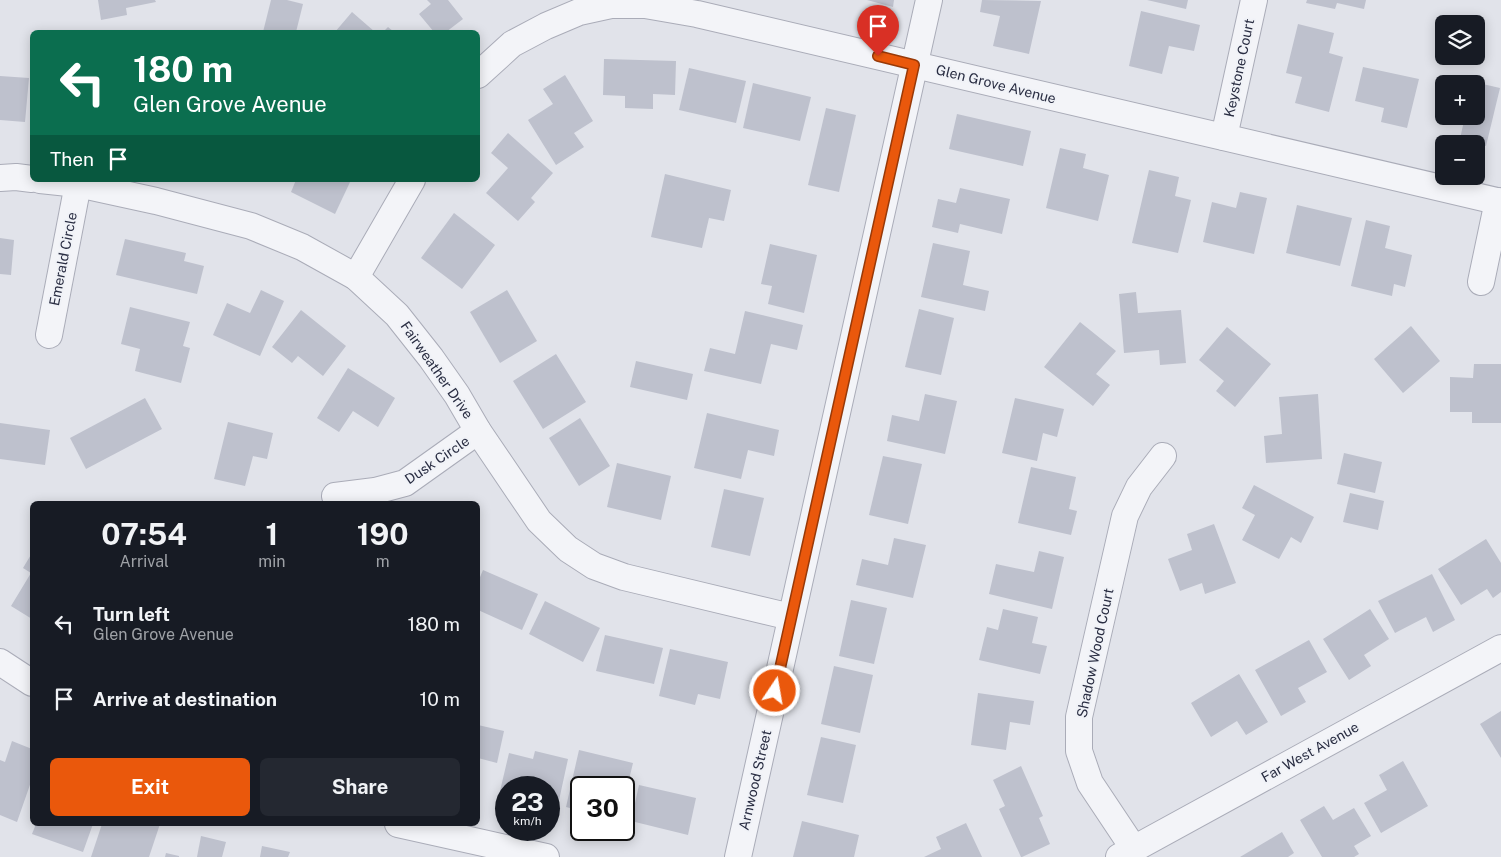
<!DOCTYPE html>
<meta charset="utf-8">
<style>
body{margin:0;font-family:"Public Sans",sans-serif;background:#242831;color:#f1f3f6;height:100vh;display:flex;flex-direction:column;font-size:19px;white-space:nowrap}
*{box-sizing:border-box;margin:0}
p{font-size:16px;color:#9ea1a6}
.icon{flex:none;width:28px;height:28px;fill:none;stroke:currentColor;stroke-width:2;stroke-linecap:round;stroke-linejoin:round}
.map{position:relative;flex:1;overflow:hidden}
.panel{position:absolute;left:30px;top:501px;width:450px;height:325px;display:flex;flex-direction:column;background:#171b24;border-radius:8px;box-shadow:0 2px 12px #0003}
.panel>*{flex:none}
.hud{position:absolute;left:30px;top:30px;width:450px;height:152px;border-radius:8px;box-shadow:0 2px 12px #0003;background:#0b6e4f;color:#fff;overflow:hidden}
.tools{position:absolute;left:1435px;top:15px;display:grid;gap:10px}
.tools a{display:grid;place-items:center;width:50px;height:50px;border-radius:8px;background:#171b24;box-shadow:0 2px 12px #0003;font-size:25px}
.speed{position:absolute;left:495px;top:776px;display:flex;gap:10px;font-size:25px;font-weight:700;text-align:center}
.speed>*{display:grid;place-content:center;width:65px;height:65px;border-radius:50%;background:#171b24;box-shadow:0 2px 12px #0003;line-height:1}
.speed small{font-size:12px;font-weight:400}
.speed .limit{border:2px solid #111;border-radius:8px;background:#fff;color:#111}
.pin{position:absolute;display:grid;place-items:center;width:42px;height:42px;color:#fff;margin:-51px -21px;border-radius:50% 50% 50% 0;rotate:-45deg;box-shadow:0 0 5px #0007}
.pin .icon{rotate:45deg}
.me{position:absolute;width:55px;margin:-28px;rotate:12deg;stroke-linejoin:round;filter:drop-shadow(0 0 4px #0008)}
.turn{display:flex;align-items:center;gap:18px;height:105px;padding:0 20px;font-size:22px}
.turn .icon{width:65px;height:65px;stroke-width:2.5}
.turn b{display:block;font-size:35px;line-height:42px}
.then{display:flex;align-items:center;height:48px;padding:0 20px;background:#0003;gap:10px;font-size:19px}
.eta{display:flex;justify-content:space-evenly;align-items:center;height:85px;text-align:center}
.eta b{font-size:30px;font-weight:700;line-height:35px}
.action{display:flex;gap:10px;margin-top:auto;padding:10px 20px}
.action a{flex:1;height:58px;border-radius:8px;background:#ea580c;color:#fff;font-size:20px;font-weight:700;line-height:58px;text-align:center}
.action a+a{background:#242831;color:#f1f3f6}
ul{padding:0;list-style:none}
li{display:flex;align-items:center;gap:15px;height:75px;padding:0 20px}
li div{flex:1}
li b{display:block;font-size:19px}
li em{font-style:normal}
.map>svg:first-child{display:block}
.building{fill:#bec1cd}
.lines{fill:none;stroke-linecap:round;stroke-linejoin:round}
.minor-casing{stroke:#aaacb8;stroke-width:28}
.minor{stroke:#f3f4f8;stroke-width:26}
.route-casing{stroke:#983908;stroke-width:12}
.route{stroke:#ea580c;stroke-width:9}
.labels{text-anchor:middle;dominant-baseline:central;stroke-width:4;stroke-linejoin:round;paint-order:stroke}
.street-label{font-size:14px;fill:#292d42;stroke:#f0f2f7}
</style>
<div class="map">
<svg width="1501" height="857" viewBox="0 0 1501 857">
<rect width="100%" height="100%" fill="#e1e3ea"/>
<!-- building -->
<g class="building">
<polygon points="98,0 155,0 156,2 126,8 127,15 101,20"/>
<polygon points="271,0 287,0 303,4 296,32 263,32"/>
<polygon points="427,0 448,0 463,19 446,32 434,32 419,14 431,4"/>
<polygon points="867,0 894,0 893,7"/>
<polygon points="982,0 1041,1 1029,54 993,46 1000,16 980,12"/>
<polygon points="1147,0 1188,0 1186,9"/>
<polygon points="1307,0 1366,0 1364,9 1337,3 1335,9 1306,3"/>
<polygon points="1141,11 1200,25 1194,51 1169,46 1162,74 1129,66"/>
<polygon points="352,12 375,32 335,32"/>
<polygon points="1298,24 1334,33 1329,53 1343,57 1329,112 1295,103 1302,77 1286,73"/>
<polygon points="388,27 394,32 383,32"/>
<polygon points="604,59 676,61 675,95 653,94 653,109 625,108 625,96 603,95"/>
<polygon points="1363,67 1419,79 1407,128 1381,122 1384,108 1355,101"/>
<polygon points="689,68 746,81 736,123 679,110"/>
<polygon points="565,75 593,121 574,133 584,147 556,165 528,120 553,104 543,89"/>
<polygon points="0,76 29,78 25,122 0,120"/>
<polygon points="1448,76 1500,88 1486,146 1460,139 1465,116 1476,116 1476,84 1446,84"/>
<polygon points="753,83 811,97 800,141 743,128"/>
<polygon points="1443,98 1444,98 1444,112 1440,111"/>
<polygon points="826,108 856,115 839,192 808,185"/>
<polygon points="957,114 1031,131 1023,166 949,149"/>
<polygon points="508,133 553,173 531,198 535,202 518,221 486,193 508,168 491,153"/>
<polygon points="1060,148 1086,154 1083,168 1109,175 1098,221 1046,208"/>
<polygon points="1149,170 1179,177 1175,196 1191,200 1178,253 1132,243"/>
<polygon points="665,174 731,190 724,221 709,218 702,248 651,237"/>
<polygon points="296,180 351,180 335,214 291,192"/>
<polygon points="960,188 1010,199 1002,234 960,224 958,233 932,227 938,199 956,203"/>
<polygon points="1240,192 1267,198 1254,254 1203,242 1212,202 1236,208"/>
<polygon points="1297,205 1352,218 1340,266 1286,253"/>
<polygon points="454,213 495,245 462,289 421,258"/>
<polygon points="1366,220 1390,226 1385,248 1412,255 1405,287 1394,284 1392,296 1351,286"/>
<polygon points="0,238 14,240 11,275 0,274"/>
<polygon points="125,239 186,253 184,261 204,266 197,294 116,275"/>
<polygon points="933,243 970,251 963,285 989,291 985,311 921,297"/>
<polygon points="770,244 817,255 804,313 768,304 772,286 761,284"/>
<polygon points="261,290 284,301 260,356 213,335 227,303 250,313"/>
<polygon points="507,290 537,341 500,363 470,312"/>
<polygon points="1136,292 1138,313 1181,310 1186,363 1160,365 1159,350 1124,353 1119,294"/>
<polygon points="130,307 190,322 183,346 190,348 181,383 135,371 140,349 121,344"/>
<polygon points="919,309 954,318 941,375 905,367"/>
<polygon points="301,310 346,346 323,376 298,356 292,363 272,347"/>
<polygon points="745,311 803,325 797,350 771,344 761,384 704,371 710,348 735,354"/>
<polygon points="1080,322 1116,351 1096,374 1110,385 1093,406 1044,367"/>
<polygon points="1411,326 1440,361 1403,393 1374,359"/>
<polygon points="1227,327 1271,364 1235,407 1216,391 1224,381 1199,360"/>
<polygon points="556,354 586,402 543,429 513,381"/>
<polygon points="636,361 693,374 687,400 630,387"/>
<polygon points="1474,364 1501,364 1501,423 1472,423 1472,412 1450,412 1450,377 1473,378"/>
<polygon points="348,368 395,398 378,427 353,411 339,432 317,418"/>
<polygon points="925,394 957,401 945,454 887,441 892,415 919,421"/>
<polygon points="1318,394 1322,459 1266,463 1264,436 1282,434 1279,397"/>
<polygon points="145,398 162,429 86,469 70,438"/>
<polygon points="1015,398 1064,409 1057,437 1043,433 1037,461 1002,453"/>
<polygon points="707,413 779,430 774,456 748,450 741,479 694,468"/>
<polygon points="580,418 610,466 579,486 549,438"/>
<polygon points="228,422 273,433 267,459 253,456 245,486 214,479"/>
<polygon points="0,423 50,430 45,465 0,459"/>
<polygon points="1344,453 1382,462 1375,493 1337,484"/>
<polygon points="883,456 922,464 908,524 869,515"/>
<polygon points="617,463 671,476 661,520 607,507"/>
<polygon points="1031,467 1076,477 1069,509 1077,511 1071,535 1018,523"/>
<polygon points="1254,485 1314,517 1301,543 1291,537 1279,559 1242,540 1255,515 1242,508"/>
<polygon points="724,489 764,498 750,556 711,547"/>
<polygon points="1350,493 1384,501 1378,530 1343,522"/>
<polygon points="1214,524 1236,583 1205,594 1202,583 1180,591 1168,559 1192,550 1187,534"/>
<polygon points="894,538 926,545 913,598 856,585 862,559 888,565"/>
<polygon points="1486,539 1501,563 1501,592 1493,598 1487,589 1461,605 1438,569"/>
<polygon points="1039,551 1064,557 1052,609 989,594 996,564 1034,572"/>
<polygon points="32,553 32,619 11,606 31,573 23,568"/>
<polygon points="483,570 538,594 522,630 478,610 478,582"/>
<polygon points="1432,574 1455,620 1433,632 1426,617 1395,633 1378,601"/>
<polygon points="851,600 887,608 874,664 839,656"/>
<polygon points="545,601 600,628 583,662 529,634"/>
<polygon points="1003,609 1038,617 1032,643 1047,646 1040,674 979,660 987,627 998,630"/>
<polygon points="1370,609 1389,639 1364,655 1371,666 1349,680 1323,639"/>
<polygon points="605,635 663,648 654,684 596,671"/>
<polygon points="1309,640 1327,672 1298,688 1306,702 1281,716 1255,670"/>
<polygon points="670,649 728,662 720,699 698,694 695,705 659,696"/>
<polygon points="834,666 873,675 860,733 821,724"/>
<polygon points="1239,674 1268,722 1246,735 1237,721 1211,737 1191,703"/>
<polygon points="978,693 1034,701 1030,725 1010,722 1006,750 971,745"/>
<polygon points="1501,711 1501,758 1480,724"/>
<polygon points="478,725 504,731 497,763 478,758"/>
<polygon points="821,737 856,745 843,803 807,795"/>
<polygon points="12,741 32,749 32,779 17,822 0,815 0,760 5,762"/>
<polygon points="579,750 633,763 626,792 624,792 624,788 599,786 599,788 581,788 581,811 566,807"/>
<polygon points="535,751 568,759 558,805 549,802 549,788 506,788 506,793 500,791 509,753 533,759"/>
<polygon points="1403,761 1428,806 1381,833 1364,803 1387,790 1379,775"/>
<polygon points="1021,766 1043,816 1039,818 1050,844 1022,857 1021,857 999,809 1005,806 993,780"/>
<polygon points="639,785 696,798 688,835 631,821"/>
<polygon points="1324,806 1333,820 1354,808 1371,836 1354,846 1359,854 1354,857 1322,857 1300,820"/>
<polygon points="802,821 859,835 854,857 793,857"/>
<polygon points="966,823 982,857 924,857 941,849 936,837"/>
<polygon points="36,824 93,824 83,852 32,834"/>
<polygon points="102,824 160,824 149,857 91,857"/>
<polygon points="1282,832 1294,853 1288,857 1240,857"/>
<polygon points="201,836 226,842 222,857 197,857"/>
<polygon points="262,846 290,852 288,857 260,857"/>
<polygon points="166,853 179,856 179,857 165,857"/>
</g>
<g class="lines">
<!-- minor casing -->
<g class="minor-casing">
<g id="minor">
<polyline points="478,75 512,44 546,26 579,12 611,5 645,5 697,14 1501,202"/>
<polyline points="1224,137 1254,0"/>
<polyline points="0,178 16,177 32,179"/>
<polyline points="40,180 78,184 156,201 251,226 302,247 356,277 397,315 431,358 457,395 478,431 539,521 568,549 594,566 624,577 791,617"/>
<polyline points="356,277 412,180"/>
<polyline points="1481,282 1498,201"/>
<polyline points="49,335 78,184"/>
<polyline points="335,496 375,491 405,483 478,431"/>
<polyline points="0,662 32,683"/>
<polyline points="398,824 546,857"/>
<polyline points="1134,849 1090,783 1079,751 1079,717 1125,516 1139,487 1163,456"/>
<polyline points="738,857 929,0"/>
<polyline points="1119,857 1501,648"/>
</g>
</g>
<!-- minor -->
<use href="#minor" class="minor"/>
</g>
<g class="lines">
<!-- route casing -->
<g class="route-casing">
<polyline id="route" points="775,691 914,65 878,56"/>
</g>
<!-- route -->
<use href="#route" class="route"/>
</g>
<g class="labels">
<!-- street labels -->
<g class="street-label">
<text transform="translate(1239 68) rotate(-78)">Keystone Court</text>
<text transform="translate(996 84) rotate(14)">Glen Grove Avenue</text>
<text transform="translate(63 259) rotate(-79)">Emerald Circle</text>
<text transform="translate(437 370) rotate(55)">Fairweather Drive</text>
<text transform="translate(437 460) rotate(-34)">Dusk Circle</text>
<text transform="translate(1095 653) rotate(-78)">Shadow Wood Court</text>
<text transform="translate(1310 752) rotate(-29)">Far West Avenue</text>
<text transform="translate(755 780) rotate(-77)">Arnwood Street</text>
</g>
</g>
</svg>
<div class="tools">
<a><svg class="icon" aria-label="layers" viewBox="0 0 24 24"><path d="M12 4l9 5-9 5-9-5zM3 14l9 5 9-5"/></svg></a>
<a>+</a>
<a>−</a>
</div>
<div class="speed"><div>23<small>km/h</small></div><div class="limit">30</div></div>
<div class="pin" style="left:878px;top:56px;background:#d93025"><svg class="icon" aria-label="arrive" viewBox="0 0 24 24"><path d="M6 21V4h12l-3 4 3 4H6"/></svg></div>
<svg class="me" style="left:775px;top:691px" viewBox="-20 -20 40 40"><circle r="17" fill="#ea580c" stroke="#fff" stroke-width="3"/><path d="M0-11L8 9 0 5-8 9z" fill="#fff"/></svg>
<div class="hud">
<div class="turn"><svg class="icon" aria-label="left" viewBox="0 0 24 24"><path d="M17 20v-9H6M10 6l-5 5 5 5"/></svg><div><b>180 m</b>Glen Grove Avenue</div></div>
<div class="then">Then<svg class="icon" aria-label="arrive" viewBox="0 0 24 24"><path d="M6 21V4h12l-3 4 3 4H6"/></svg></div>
</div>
<section class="panel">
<div class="eta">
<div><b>07:54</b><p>Arrival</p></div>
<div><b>1</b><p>min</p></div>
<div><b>190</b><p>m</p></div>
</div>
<ul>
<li><svg class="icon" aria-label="left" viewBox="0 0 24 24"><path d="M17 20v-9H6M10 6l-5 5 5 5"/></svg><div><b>Turn left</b><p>Glen Grove Avenue</p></div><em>180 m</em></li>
<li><svg class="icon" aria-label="arrive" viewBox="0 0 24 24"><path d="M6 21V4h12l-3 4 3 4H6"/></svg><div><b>Arrive at destination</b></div><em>10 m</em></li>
</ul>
<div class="action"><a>Exit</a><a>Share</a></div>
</section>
</div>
